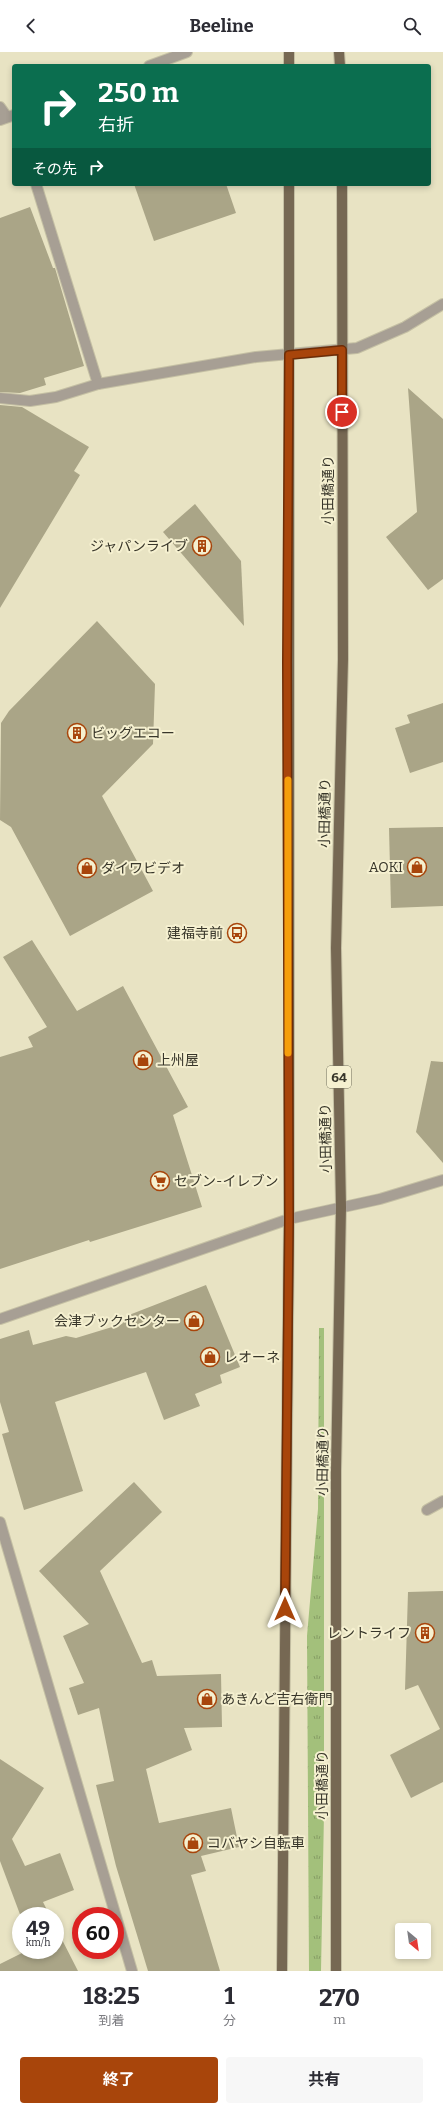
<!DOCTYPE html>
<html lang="ja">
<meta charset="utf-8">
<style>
body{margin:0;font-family:Bitter,"Noto Sans JP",serif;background:#f7f7f7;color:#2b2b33;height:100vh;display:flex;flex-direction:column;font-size:15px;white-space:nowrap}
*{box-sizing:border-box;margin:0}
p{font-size:13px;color:#7c7c81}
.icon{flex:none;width:22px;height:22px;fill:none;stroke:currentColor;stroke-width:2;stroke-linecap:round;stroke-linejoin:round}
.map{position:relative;height:1919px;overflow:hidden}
.side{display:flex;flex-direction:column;background:#fff;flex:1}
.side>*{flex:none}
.guide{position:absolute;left:12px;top:12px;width:419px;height:122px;border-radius:4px;box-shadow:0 2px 6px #0003;background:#0b6e4f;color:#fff;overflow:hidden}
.needle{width:26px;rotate:151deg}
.buttons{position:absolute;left:395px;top:1871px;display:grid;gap:8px}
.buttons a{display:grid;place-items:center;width:36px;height:36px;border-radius:4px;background:#fff;box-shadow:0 2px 6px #0003;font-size:20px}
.speed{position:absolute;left:12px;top:1855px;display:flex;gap:8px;font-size:20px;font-weight:700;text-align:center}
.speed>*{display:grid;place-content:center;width:52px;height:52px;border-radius:50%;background:#fff;box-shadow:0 2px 6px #0003;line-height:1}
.speed small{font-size:10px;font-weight:400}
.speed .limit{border:6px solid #d22;background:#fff;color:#111}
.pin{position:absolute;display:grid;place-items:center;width:34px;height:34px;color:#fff;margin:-17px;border:2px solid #fff;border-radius:50%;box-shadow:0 1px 4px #0007}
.me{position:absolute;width:44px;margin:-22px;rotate:0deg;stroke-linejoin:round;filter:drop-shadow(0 0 3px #0008)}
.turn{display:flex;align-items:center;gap:14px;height:84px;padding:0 20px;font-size:18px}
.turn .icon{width:52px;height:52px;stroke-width:2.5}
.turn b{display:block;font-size:28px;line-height:34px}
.then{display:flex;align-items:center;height:38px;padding:0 20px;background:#0003;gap:8px;font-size:15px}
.eta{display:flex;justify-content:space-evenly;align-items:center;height:68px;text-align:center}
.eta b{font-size:24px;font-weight:700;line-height:28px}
.cta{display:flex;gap:8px;margin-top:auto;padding:8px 20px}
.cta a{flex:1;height:46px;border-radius:4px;background:#a8450b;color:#fff;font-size:16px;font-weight:700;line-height:46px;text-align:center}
.cta a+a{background:#f7f7f7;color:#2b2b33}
header{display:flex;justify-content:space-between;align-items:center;height:52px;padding:0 20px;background:#fff;font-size:18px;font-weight:700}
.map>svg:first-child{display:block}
.grass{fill:url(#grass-tufts)}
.building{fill:#aaa587}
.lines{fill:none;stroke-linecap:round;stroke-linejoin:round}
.minor-casing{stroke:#c5c0a4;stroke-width:12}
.major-casing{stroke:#c5c0a4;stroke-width:12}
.minor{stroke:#a79f94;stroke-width:10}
.major{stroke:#766853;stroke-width:10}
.route-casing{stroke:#6d2d07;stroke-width:10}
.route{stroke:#a8450b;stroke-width:7}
.slow{stroke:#f59e0b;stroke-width:7}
.labels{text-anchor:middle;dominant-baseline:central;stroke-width:4;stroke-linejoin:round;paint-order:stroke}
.shield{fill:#f5f0d0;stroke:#716e5c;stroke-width:1}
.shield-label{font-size:13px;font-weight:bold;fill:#38362a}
.street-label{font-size:14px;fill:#38362a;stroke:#f5f0d0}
.poi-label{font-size:14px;fill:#38362a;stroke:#f5f0d0;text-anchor:start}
</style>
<header><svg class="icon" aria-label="back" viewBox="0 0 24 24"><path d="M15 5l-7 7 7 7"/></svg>Beeline<svg class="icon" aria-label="search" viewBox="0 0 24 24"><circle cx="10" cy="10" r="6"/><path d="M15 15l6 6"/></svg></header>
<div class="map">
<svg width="443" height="1919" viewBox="0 0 443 1919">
<defs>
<pattern id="grass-tufts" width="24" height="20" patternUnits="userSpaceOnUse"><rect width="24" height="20" fill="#a3c07b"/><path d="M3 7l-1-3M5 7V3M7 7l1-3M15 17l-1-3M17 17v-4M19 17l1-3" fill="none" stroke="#869d65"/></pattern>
</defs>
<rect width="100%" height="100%" fill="#e8e3c3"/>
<!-- grass -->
<polygon class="grass" points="319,1276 324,1276 324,1761 321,1919 309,1919 307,1584 318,1457"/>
<!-- building -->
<g class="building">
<polygon points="134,132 226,132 236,161 154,189"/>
<polygon points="30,155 53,216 55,216 84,314 44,326 46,333 20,341 0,340 0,166"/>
<polygon points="408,336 443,367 443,527 428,538 386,485 417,460"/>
<polygon points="0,353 22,355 89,395 74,419 80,423 0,556"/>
<polygon points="195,452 241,509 244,574 163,480"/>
<polygon points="97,569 155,632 153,692 102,744 153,839 70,884 11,775 0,768 1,671 9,659"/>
<polygon points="443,651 443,710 410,721 395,676 410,671 407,663"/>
<polygon points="443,775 443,854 391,856 389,776"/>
<polygon points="32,888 77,959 123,934 188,1055 173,1063 202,1155 90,1190 89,1188 0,1217 0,1005 33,995 28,985 47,975 3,905"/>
<polygon points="431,1009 443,1010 443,1111 416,1080"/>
<polygon points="206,1233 240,1315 220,1323 222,1331 195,1342 200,1354 164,1368 146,1320 55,1350 83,1439 24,1458 2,1382 9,1380 0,1350 0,1287 29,1278 33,1293 66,1284 76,1286 122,1272 129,1263"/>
<polygon points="134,1430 162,1460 100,1519 142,1611 152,1608 157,1624 221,1622 222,1675 184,1676 192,1698 146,1717 159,1771 231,1756 239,1795 201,1804 206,1819 191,1823 220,1919 148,1919 116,1814 96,1733 114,1729 99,1656 78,1663 69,1636 84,1631 63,1584 89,1572 39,1519"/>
<polygon points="443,1539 443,1730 411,1746 390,1703 440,1677 418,1633 405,1638 408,1540"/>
<polygon points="0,1707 44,1736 12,1787 25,1814 60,1801 74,1838 43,1850 50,1864 21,1865 0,1809"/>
<polygon points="55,1874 78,1919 0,1919 0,1912 28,1898 55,1898"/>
</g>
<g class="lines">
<!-- minor casing -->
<g class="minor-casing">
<g id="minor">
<polyline points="149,14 187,0"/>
<polyline points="0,55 7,65"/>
<polyline points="0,68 14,63"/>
<polyline points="36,132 98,332"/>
<polyline points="0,346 30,349 56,345 98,332 256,305 357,296 405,275 443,252"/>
<polyline points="0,1267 289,1167 380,1147 443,1128"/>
<polyline points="427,1458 443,1449"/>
<polyline points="0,1470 132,1919"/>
</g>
</g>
<!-- major casing -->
<g class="major-casing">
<g id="major">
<polyline points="339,0 340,14"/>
<polyline points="289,14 289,0"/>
<polyline points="282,1919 289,1167 289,132"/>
<polyline points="336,1919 336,1419 341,1155 336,896 343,607 342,132"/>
</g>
</g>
<!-- minor -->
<use href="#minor" class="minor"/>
<!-- major -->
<use href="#major" class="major"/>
</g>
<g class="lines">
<!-- route casing -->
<g class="route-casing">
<polyline id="route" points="285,1557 289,1167 287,610 289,303 342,298 342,360"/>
</g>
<!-- route -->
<use href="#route" class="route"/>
<!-- slow -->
<polyline class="slow" points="288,728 288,1001"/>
</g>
<!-- icons -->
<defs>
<g id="building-ring" transform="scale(1)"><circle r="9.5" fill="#f5f0d0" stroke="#a8450b" stroke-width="1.5"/><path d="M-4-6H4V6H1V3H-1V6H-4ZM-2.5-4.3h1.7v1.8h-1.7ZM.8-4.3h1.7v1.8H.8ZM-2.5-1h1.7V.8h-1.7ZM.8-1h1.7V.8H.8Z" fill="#a8450b"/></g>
<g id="shop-ring" transform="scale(1)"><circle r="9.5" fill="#f5f0d0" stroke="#a8450b" stroke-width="1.5"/><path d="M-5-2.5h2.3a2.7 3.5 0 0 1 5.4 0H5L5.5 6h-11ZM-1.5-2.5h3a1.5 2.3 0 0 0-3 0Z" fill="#a8450b"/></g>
<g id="bus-ring" transform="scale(1)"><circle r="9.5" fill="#f5f0d0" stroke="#a8450b" stroke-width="1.5"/><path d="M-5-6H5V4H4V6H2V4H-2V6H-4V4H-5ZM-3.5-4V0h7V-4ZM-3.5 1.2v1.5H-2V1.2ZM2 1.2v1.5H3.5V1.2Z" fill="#a8450b"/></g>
<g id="supermarket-ring" transform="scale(1)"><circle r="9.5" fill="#f5f0d0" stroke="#a8450b" stroke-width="1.5"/><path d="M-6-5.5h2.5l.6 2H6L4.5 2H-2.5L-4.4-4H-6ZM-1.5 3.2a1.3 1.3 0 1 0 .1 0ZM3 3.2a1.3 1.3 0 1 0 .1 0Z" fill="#a8450b"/></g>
</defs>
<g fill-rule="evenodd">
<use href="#building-ring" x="202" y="494"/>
<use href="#building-ring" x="77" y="681"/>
<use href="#shop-ring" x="417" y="815"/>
<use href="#shop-ring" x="87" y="816"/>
<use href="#bus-ring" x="237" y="881"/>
<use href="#shop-ring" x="143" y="1008"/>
<use href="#supermarket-ring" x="160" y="1129"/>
<use href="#shop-ring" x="194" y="1269"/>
<use href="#shop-ring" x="210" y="1305"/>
<use href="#building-ring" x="425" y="1581"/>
<use href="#shop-ring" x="207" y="1647"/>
<use href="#shop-ring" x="193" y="1791"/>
</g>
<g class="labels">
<!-- shield labels -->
<rect class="shield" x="327" y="1014" width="24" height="22" rx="3"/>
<g class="shield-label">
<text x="339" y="1025">64</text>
</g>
<!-- street labels -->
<g class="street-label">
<text transform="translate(328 438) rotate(-90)">小田橋通り</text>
<text transform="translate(325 761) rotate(-89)">小田橋通り</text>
<text transform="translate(326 1086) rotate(-91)">小田橋通り</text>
<text transform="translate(323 1409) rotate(-89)">小田橋通り</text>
<text transform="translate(322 1733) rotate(-90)">小田橋通り</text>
</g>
<!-- poi labels -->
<g class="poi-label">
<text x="188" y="494" text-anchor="end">ジャパンライブ</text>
<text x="91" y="681">ビッグエコー</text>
<text x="403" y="815" text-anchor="end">AOKI</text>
<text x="101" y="816">ダイワビデオ</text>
<text x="223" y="881" text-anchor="end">建福寺前</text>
<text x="157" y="1008">上州屋</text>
<text x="174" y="1129">セブン-イレブン</text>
<text x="180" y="1269" text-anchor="end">会津ブックセンター</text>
<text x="224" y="1305">レオーネ</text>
<text x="411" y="1581" text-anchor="end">レントライフ</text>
<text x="221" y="1647">あきんど吉右衛門</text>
<text x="207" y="1791">コバヤシ自転車</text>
</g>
</g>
</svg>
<div class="buttons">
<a><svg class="needle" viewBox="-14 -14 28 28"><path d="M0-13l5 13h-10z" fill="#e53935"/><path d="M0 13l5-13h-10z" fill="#7c7c81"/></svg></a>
</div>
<div class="speed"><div>49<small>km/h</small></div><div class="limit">60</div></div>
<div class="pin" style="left:342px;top:360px;background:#d93025"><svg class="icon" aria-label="arrive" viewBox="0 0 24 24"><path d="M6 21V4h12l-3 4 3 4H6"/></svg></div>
<svg class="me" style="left:285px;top:1557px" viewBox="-20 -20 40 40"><path d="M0-17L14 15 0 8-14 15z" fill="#a8450b" stroke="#fff" stroke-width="4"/></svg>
<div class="guide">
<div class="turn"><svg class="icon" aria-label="right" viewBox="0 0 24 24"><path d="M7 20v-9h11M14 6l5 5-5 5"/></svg><div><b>250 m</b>右折</div></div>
<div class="then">その先<svg class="icon" aria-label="right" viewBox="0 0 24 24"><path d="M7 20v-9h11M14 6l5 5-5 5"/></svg></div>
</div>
</div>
<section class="side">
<div class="eta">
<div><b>18:25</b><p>到着</p></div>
<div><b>1</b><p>分</p></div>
<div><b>270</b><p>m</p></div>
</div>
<div class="cta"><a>終了</a><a>共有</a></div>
</section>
